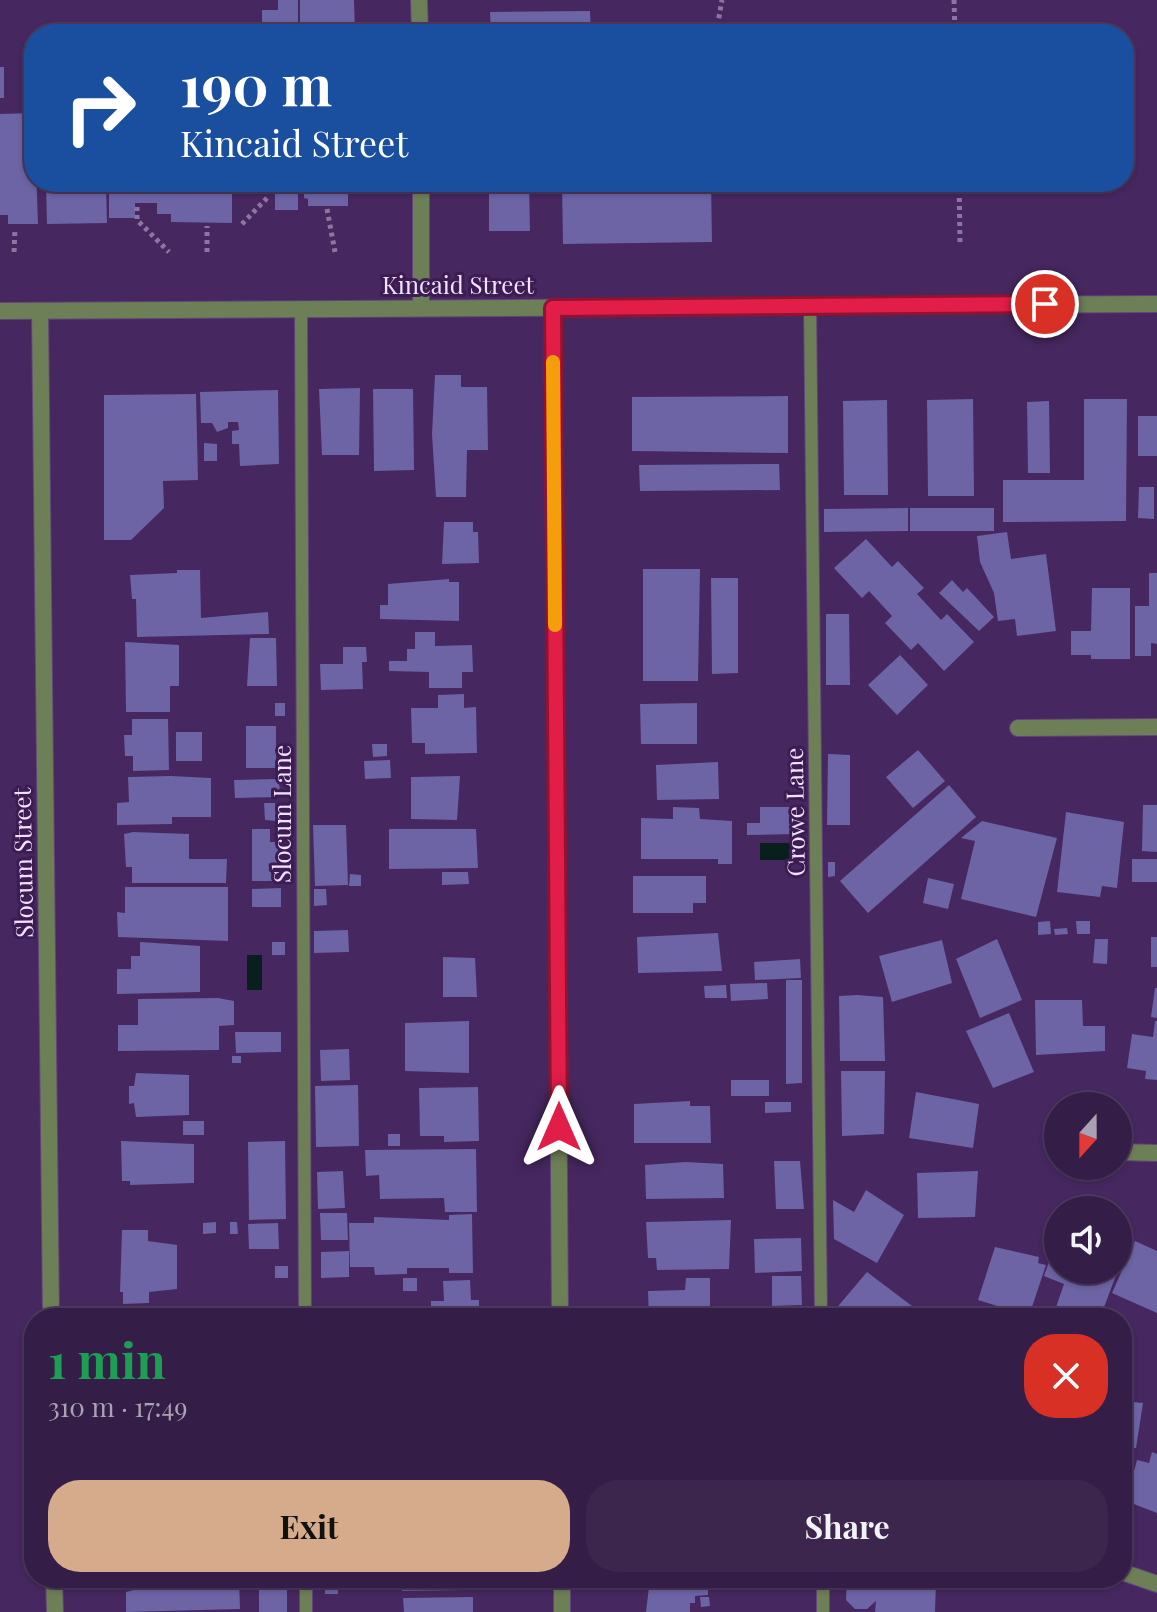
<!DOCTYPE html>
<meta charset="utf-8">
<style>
body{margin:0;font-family:"Playfair Display",serif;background:#3c264e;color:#f1f3f6;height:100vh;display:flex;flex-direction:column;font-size:30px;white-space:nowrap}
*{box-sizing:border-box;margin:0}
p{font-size:26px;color:#a9a2b4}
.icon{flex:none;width:44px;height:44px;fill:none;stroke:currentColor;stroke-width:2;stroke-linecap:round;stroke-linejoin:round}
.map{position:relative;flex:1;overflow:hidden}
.drawer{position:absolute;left:24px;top:1308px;width:1108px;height:280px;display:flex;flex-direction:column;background:#341d47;border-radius:32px;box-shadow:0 2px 6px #0004,0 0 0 2px #4e3b60}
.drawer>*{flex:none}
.guide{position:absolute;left:24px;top:24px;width:1110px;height:168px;border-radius:32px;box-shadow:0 2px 6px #0004,0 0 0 2px #4e3b60;background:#1a4fa0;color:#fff;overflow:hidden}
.needle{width:52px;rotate:201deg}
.fabs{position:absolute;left:1044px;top:1092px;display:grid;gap:16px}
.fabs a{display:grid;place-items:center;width:88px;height:88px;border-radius:50%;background:#341d47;box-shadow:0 2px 6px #0004,0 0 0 2px #4e3b60;font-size:40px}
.pin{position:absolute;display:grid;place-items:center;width:68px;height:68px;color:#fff;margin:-34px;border:4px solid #fff;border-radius:50%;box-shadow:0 2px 8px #0007}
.me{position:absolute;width:88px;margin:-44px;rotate:0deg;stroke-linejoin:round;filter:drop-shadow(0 0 6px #0008)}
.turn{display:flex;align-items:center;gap:28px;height:168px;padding:0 24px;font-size:36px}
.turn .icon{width:104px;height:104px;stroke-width:2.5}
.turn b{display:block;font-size:56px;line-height:68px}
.round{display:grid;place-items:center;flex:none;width:84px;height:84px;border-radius:32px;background:#3c264e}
.head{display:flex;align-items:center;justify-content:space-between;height:136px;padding:0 24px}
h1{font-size:48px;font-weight:700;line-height:60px;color:#1e9e55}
.cta{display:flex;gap:16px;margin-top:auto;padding:16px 24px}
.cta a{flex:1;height:92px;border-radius:32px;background:#d6ab8b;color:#111;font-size:32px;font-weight:700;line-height:92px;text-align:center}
.cta a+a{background:#3c264e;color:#f1f3f6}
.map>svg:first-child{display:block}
.water{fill:#091f1d}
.building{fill:#6c64a4}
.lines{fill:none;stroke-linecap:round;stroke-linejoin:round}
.service-casing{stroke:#614578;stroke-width:14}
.minor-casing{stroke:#614578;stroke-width:18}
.path{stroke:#8d75a1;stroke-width:5;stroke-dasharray:4 4;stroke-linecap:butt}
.service{stroke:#6d7f57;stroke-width:12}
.minor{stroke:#6d7f57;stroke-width:16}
.route-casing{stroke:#92132f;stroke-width:20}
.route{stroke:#e11d48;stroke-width:14}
.slow{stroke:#f59e0b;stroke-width:14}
.labels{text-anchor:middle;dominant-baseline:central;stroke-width:6;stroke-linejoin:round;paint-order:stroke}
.street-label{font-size:24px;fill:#f0e2fd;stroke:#3c1c53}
</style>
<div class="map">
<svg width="1157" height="1612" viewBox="0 0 1157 1612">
<rect width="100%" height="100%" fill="#46275f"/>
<!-- water -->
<g class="water">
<rect x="760" y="843" width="36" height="17"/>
<rect x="247" y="955" width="15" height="35"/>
</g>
<!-- building -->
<g class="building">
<polygon points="278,0 298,0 298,34 262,34 262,10 278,10"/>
<polygon points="300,0 354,0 355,34 300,34"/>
<polygon points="590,11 591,34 491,34 490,12"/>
<rect x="0" y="67" width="4" height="31"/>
<polygon points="34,113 38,224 8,224 8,215 0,215 0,114"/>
<polygon points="46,182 106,182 107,223 47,224"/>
<polygon points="109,182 232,182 232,223 171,222 171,214 157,214 157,203 135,203 135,218 109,218"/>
<polygon points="246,182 298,182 298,210 275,210 275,193 246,193"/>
<polygon points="304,182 348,182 348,206 308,206 308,199 304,198"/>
<polygon points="509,182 529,182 530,231 489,231 489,192 509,192"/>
<polygon points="562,182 711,182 712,242 563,244"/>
<polygon points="435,375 461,375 461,387 487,387 488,450 467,450 466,497 436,497 432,434"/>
<polygon points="360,388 359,455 322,455 319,389"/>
<polygon points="373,389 413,389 414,470 374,471"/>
<polygon points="278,390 279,464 240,466 239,444 232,444 232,431 239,430 238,422 228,422 228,428 217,432 212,423 201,423 200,392"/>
<polygon points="196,394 198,480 163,481 164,508 131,540 104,540 104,395"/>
<polygon points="788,396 788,453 632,451 632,397"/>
<polygon points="973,399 974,496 928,496 927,400"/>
<polygon points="1084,399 1127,399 1126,521 1003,522 1003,480 1084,480"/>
<polygon points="887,400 888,495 844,495 843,401"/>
<polygon points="1049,401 1050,473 1028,473 1027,402"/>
<rect x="1138" y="416" width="19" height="40"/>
<polygon points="204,443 217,444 217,461 204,461"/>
<polygon points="779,464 780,490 640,491 639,465"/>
<polygon points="1139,487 1154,487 1154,519 1138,518"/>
<polygon points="908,508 908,531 824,532 824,509"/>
<rect x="910" y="508" width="84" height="23"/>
<polygon points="444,522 473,522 473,532 478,532 479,563 442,564"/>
<polygon points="1007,532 1011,559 1046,554 1056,631 1017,636 1015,619 998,621 994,593 980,562 977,536"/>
<polygon points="866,539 892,567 898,561 924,588 917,594 941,620 947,614 974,642 944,671 918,643 911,650 885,623 892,616 869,591 862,598 834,568"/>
<polygon points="643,569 700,569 698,681 643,681"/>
<polygon points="177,570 200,570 201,618 268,612 269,634 137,637 136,599 132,599 130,575 177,573"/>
<polygon points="1149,573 1157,573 1157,644 1151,643 1151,656 1135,656 1135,606 1149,606"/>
<polygon points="711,578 738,578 738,673 712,674"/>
<polygon points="449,579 449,582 459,582 459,621 380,619 380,605 388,605 388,584"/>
<polygon points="952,580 963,592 967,588 994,617 979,631 939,593"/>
<polygon points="1092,588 1130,588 1130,659 1091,659 1091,655 1071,655 1071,631 1091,631"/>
<polygon points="826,614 849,614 850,685 826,685"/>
<polygon points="415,632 435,632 435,646 472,645 473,672 462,672 462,688 429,688 429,672 389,671 389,661 407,661 407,649 415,649"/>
<polygon points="250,638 276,638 277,686 247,686"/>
<polygon points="125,642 179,645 179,686 170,686 170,712 126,712"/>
<polygon points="343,647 366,647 367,662 362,662 363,689 321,690 320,664 343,664"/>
<polygon points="900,655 928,685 897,715 868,685"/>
<polygon points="464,694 464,708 476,707 477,753 425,754 425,743 412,743 411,708 438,708 438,695"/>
<rect x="275" y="703" width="10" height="13"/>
<polygon points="697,703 697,744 641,744 640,704"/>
<polygon points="132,719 168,719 169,770 133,771 133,756 125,756 124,735 132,735"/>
<rect x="246" y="726" width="30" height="42"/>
<rect x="176" y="732" width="26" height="29"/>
<polygon points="372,744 387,744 387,756 373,757"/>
<polygon points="918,750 945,781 913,808 886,777"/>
<polygon points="828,754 850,755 850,825 827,825"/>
<polygon points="390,760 391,778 365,779 364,761"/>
<polygon points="718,762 719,799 657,800 656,765"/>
<polygon points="171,776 211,778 211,817 172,817 172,824 117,825 117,803 129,802 128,777"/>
<polygon points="460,776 457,820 411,819 411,777"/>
<polygon points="279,779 280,797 235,798 234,780"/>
<polygon points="949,785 976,817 868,913 840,881"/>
<polygon points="264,803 275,803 276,821 265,820"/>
<polygon points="1143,805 1157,805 1157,852 1142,851"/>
<polygon points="673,807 699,808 700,819 732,821 732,864 718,864 718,859 641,859 641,818 673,819"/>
<polygon points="760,807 789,807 790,822 797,822 798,834 747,835 747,823 760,823"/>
<polygon points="1066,812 1124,822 1117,888 1102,886 1100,897 1057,892"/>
<polygon points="982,821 1057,838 1036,917 961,899 975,841 961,838"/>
<polygon points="313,825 346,825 348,885 315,886"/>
<polygon points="252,829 270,829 270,842 281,842 282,881 252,881"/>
<polygon points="389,829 476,829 478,868 389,869"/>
<polygon points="133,832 189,834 189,859 227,859 226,883 132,883 132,867 126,867 124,834"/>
<rect x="1132" y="859" width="25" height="23"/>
<polygon points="828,862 835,862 835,876 828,877"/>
<polygon points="442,872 468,872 469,884 442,885"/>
<polygon points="350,874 361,875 361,886 349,886"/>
<polygon points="633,876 706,876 706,903 693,903 693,913 633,913"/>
<polygon points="928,878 954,884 948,909 923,903"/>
<polygon points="125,887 228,887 228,941 118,937 117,912 125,913"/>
<polygon points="281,888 281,907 252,907 252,889"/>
<polygon points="314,889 326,889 327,905 314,906"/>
<polygon points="1050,921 1051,934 1038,935 1038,922"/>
<polygon points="1076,921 1090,921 1090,934 1077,934"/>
<polygon points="1067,928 1068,934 1055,935 1054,929"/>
<polygon points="348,930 349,952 314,953 314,931"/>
<polygon points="718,933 722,971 638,973 637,937"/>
<rect x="1151" y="937" width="6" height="30"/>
<polygon points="997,939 1022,1000 980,1018 956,959"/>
<polygon points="1095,939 1108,939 1107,964 1093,963"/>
<polygon points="942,940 952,983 892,1002 879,956"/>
<polygon points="140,942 200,946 200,992 117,994 117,969 131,969 131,956 140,956"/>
<rect x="272" y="942" width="13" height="13"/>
<polygon points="443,957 475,958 477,997 443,997"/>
<polygon points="800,959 801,978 755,980 754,962"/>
<polygon points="786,980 802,980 802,1083 786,1084"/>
<polygon points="767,983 768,999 731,1001 730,984"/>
<polygon points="726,985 727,998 705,998 704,986"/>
<polygon points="1155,988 1157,988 1157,1018 1151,1017"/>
<polygon points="857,995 883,997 885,1061 840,1061 839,996"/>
<polygon points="218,998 234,1001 234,1025 219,1026 219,1050 118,1051 118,1025 138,1025 138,999"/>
<polygon points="1035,1000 1082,1000 1083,1026 1105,1026 1105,1051 1036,1055"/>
<polygon points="1009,1013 1034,1072 993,1088 966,1031"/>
<polygon points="469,1021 469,1073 405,1071 405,1023"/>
<polygon points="1155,1021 1157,1021 1157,1080 1145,1079 1146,1071 1127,1068 1132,1034 1153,1037"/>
<polygon points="235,1032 281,1032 281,1052 236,1053"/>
<polygon points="349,1049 350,1080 321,1081 320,1050"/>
<rect x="232" y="1056" width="9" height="7"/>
<polygon points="841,1071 885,1071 884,1134 842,1136"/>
<polygon points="136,1073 189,1075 189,1115 136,1117 134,1103 129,1104 129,1086 134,1086"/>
<rect x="731" y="1080" width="38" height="16"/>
<polygon points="358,1085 359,1146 316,1147 315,1086"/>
<polygon points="478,1087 479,1141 444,1142 444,1136 420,1136 419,1088"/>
<polygon points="916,1092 979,1104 973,1148 909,1138"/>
<polygon points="690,1101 690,1106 710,1106 711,1143 634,1143 634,1104"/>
<polygon points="765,1102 791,1102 791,1112 765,1113"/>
<rect x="183" y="1121" width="21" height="14"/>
<rect x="388" y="1134" width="12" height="12"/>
<polygon points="121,1141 194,1144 194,1183 130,1185 130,1181 122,1181"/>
<polygon points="285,1141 286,1219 249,1220 248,1142"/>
<polygon points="476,1149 477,1212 445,1212 444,1198 380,1199 379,1175 366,1176 365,1150"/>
<polygon points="774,1161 800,1161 804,1209 776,1209"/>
<polygon points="685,1162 723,1164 724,1198 646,1199 645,1165"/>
<polygon points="343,1171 345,1208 318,1209 317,1172"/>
<polygon points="978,1171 975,1217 918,1218 917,1173"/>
<polygon points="866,1190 904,1215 877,1263 834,1239 833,1200 854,1212"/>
<polygon points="320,1213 347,1213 348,1240 321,1240"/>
<polygon points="472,1214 473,1273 449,1273 449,1268 407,1268 407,1274 375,1275 374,1267 350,1267 349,1223 374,1223 374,1217 449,1220 449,1215"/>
<polygon points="731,1220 729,1269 657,1270 656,1258 648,1258 646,1222"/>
<polygon points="216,1222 216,1233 203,1234 203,1223"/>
<polygon points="230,1222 237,1222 238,1234 230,1234"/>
<polygon points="278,1223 279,1249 249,1249 248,1224"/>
<polygon points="122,1230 148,1230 148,1241 177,1245 177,1289 149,1292 149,1303 123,1304 123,1292 120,1292"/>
<polygon points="801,1238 802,1271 755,1273 754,1239"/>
<polygon points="1135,1241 1157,1251 1157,1313 1112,1293"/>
<polygon points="995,1247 1039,1257 1038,1263 1046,1265 1029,1316 978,1300"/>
<polygon points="349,1251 349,1277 321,1278 321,1252"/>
<polygon points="1053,1251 1058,1253 1058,1270 1118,1270 1100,1318 1069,1318 1054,1313 1064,1284 1044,1276"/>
<rect x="275" y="1266" width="13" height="12"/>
<polygon points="867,1272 912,1306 903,1318 843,1318 834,1311"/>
<polygon points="772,1276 801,1276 802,1305 772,1306"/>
<rect x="403" y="1278" width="14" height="13"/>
<polygon points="686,1278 710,1278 710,1318 649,1318 648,1291 685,1290"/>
<polygon points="470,1280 471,1300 479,1300 479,1318 431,1318 431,1301 444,1301 443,1281"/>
<polygon points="134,1308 214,1309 214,1318 134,1318"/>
<polygon points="936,1312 966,1314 965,1318 920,1318 920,1314 936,1315"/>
<polygon points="1122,1401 1143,1403 1136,1448 1122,1447"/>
<polygon points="1152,1452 1157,1454 1157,1513 1126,1501 1137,1460 1149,1463"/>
<polygon points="142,1578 239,1578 240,1609 126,1612 126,1592 142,1588"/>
<rect x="259" y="1578" width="28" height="34"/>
<polygon points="402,1578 465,1578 465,1590 402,1591"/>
<polygon points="650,1578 708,1578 708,1595 695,1596 695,1603 690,1603 690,1612 646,1612"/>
<polygon points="847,1578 941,1578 941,1582 936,1582 935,1612 875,1612 876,1601 867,1609 855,1609 846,1600"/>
<rect x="325" y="1581" width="13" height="13"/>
<polygon points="473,1597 473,1612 404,1612 403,1598"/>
<polygon points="700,1597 709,1597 710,1606 701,1607"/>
</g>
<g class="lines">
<!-- service casing -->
<g class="service-casing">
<g id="service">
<polyline points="810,305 821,1318"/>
<polyline points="301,309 305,1318"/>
<polyline points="306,1578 306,1612"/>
<polyline points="823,1578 823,1612"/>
</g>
</g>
<!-- minor casing -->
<g class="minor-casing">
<g id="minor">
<polyline points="419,0 420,34"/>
<polyline points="421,182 421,308"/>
<polyline points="553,308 560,1318"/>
<polyline points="0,311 1157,304"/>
<polyline points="40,311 51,1318"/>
<polyline points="1018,728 1157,727"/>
<polyline points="1118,1152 1157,1153"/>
<polyline points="1122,1572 1157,1584"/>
<polyline points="54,1578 55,1612"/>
<polyline points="562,1578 562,1612"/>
</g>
</g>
<!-- path -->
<g class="path">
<polyline points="954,0 955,34"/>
<polyline points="716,34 722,0"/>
<polyline points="959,182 960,242"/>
<polyline points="137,207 137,220 169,252"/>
<polyline points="327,209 335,252"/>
<polyline points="242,224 269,196"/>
<polyline points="14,252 15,229"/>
<polyline points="207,252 207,226"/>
</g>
<!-- service -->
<use href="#service" class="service"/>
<!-- minor -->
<use href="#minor" class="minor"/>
</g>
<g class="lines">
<!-- route casing -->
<g class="route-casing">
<polyline id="route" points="559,1127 553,308 1045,304"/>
</g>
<!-- route -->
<use href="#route" class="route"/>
<!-- slow -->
<polyline class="slow" points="553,362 555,625"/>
</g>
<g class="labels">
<!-- street labels -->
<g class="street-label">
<text x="458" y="284">Kincaid Street</text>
<text transform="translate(794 812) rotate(-91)">Crowe Lane</text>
<text transform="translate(281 814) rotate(-90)">Slocum Lane</text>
<text transform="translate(22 863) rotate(-91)">Slocum Street</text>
</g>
</g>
</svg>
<div class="fabs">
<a><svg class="needle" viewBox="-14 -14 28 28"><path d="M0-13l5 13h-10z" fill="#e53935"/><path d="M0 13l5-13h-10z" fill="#a9a2b4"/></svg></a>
<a><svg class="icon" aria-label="sound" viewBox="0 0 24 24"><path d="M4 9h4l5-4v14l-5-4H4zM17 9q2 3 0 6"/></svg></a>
</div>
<div class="pin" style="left:1045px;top:304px;background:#d93025"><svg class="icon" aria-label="arrive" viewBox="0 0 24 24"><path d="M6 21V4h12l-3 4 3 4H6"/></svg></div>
<svg class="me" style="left:559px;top:1127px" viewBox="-20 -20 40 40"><path d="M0-17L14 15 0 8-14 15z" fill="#e11d48" stroke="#fff" stroke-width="4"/></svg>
<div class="guide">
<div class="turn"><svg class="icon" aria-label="right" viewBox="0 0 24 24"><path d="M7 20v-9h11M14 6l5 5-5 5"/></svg><div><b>190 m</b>Kincaid Street</div></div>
</div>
<section class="drawer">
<div class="head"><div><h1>1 min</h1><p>310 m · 17:49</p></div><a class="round" style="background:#d93025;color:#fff"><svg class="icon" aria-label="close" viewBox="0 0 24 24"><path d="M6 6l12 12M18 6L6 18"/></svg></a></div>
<div class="cta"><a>Exit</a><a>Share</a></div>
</section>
</div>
